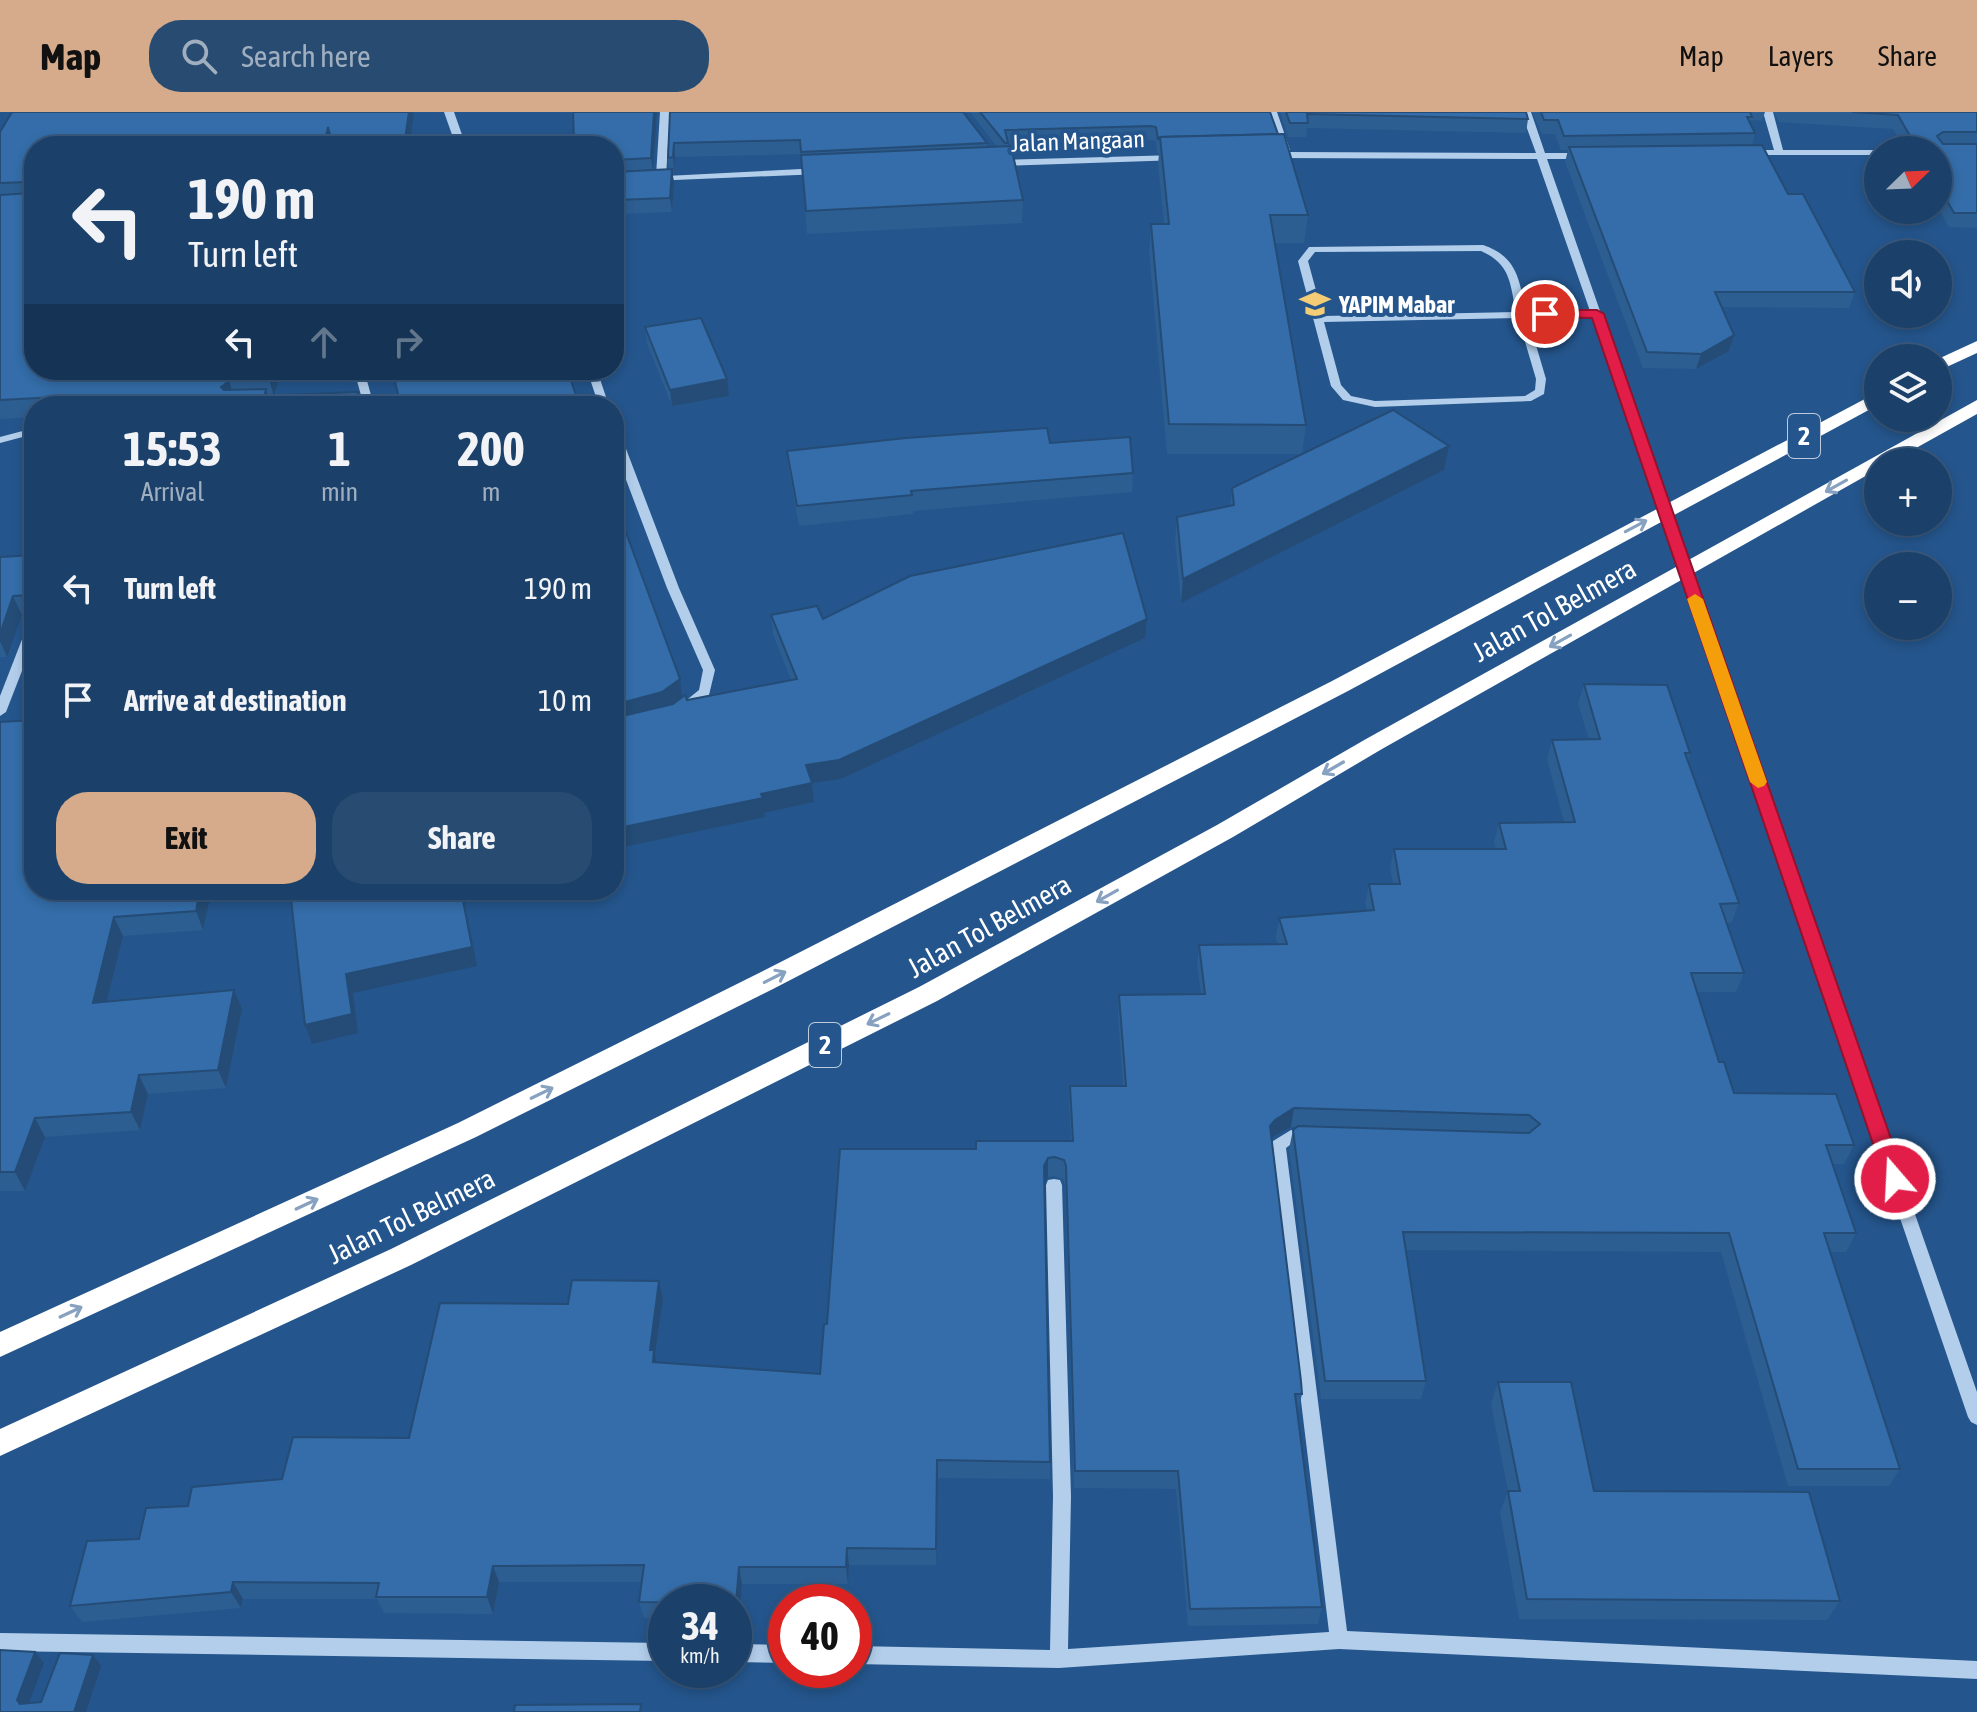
<!DOCTYPE html>
<meta charset="utf-8">
<style>
body{margin:0;font-family:"Asap Condensed",sans-serif;background:#284b71;color:#f1f3f6;height:100vh;display:flex;flex-direction:column;font-size:30px;white-space:nowrap}
*{box-sizing:border-box;margin:0}
p{font-size:26px;color:#a0afc0}
.icon{flex:none;width:44px;height:44px;fill:none;stroke:currentColor;stroke-width:2;stroke-linecap:round;stroke-linejoin:round}
.map{position:relative;flex:1;overflow:hidden}
.details{position:absolute;left:24px;top:284px;width:600px;height:504px;display:flex;flex-direction:column;background:#1b4069;border-radius:32px;box-shadow:0 4px 12px #0003,0 0 0 2px #39597d}
.details>*{flex:none}
.hud{position:absolute;left:24px;top:24px;width:600px;height:244px;border-radius:32px;box-shadow:0 4px 12px #0003,0 0 0 2px #39597d;background:#1b4069;color:#f1f3f6;overflow:hidden}
.needle{width:52px;rotate:67deg}
.controls{position:absolute;left:1864px;top:24px;display:grid;gap:16px}
.controls a{display:grid;place-items:center;width:88px;height:88px;border-radius:50%;background:#1b4069;box-shadow:0 4px 12px #0003,0 0 0 2px #39597d;font-size:40px}
.speed{position:absolute;left:648px;top:1472px;display:flex;gap:16px;font-size:40px;font-weight:700;text-align:center}
.speed>*{display:grid;place-content:center;width:104px;height:104px;border-radius:50%;background:#1b4069;box-shadow:0 4px 12px #0003,0 0 0 2px #39597d;line-height:1}
.speed small{font-size:20px;font-weight:400}
.speed .limit{border:12px solid #d22;background:#fff;color:#111}
.pin{position:absolute;display:grid;place-items:center;width:68px;height:68px;color:#fff;margin:-34px;border:4px solid #fff;border-radius:50%;box-shadow:0 2px 8px #0007}
.me{position:absolute;width:88px;margin:-44px;rotate:341deg;stroke-linejoin:round;filter:drop-shadow(0 0 6px #0008)}
.turn{display:flex;align-items:center;gap:28px;height:168px;padding:0 32px;font-size:36px}
.turn .icon{width:104px;height:104px;stroke-width:2.5}
.turn b{display:block;font-size:56px;line-height:68px}
.lanes{display:flex;align-items:center;height:76px;padding:0 32px;background:#0003;justify-content:center;gap:40px;direction:ltr}
.lanes .off{opacity:.35}
.eta{display:flex;justify-content:space-evenly;align-items:center;height:136px;text-align:center}
.eta b{font-size:48px;font-weight:700;line-height:56px}
.action{display:flex;gap:16px;margin-top:auto;padding:16px 32px}
.action a{flex:1;height:92px;border-radius:32px;background:#d6ab8b;color:#111;font-size:32px;font-weight:700;line-height:92px;text-align:center}
.action a+a{background:#284b71;color:#f1f3f6}
ul{padding:0;list-style:none}
li{display:flex;align-items:center;gap:24px;height:112px;padding:0 32px}
li div{flex:1}
li b{display:block;font-size:30px}
li em{font-style:normal}
header{display:flex;align-items:center;gap:48px;box-sizing:border-box;height:112px;padding:0 40px;background:#d6ab8b;color:#111}
header strong{font-size:38px}
nav{display:flex;gap:44px;margin-inline-start:auto;font-size:28px}
.search{width:560px;height:72px;background:#284b71;display:flex;align-items:center;gap:20px;box-sizing:border-box;padding:0 28px;border-radius:32px;color:#a0afc0;font-size:30px}
.map>svg:first-child{display:block}
.lines{fill:none;stroke-linecap:round;stroke-linejoin:round}
.minor{fill:#b3ceeb;fill-rule:evenodd}
.highway{fill:#fff;fill-rule:evenodd}
.wall{fill:#2d5e91}
.shaded-wall{fill:#244c76}
.building{fill:#346da9;stroke:#244c76;stroke-width:2}
.oneway{stroke:#87a2c0}
.route{fill:#e11d48;stroke:#92132f;stroke-width:2}
.slow{fill:#f59e0b}
.labels{text-anchor:middle;dominant-baseline:central;stroke-width:8;stroke-linejoin:round;paint-order:stroke}
.far-street-label{font-size:24px;fill:#fff;stroke:#24558c}
.far-poi-label{font-size:24px;font-weight:bold;fill:#fff;stroke:#24558c;text-anchor:start}
.shield{fill:#24558c;stroke:#bdccdc;stroke-width:2}
.shield-label{font-size:26px;font-weight:bold;fill:#fff}
.street-label{font-size:28px;fill:#fff;stroke:#24558c}
</style>
<header>
<strong>Map</strong>
<div class="search"><svg class="icon" aria-label="search" viewBox="0 0 24 24"><circle cx="10" cy="10" r="6"/><path d="M15 15l6 6"/></svg>Search here</div>
<nav><a>Map</a><a>Layers</a><a>Share</a></nav>
</header>
<div class="map">
<svg width="1977" height="1600" viewBox="0 0 1977 1600">
<rect width="100%" height="100%" fill="#24558c"/>
<g class="lines">
<!-- minor -->
<g class="minor">
<polygon points="444,0 454,0 466,34 456,34"/>
<polygon points="660,0 670,0 666,64 821,56 826,59 821,62 651,69 651,65 656,64"/>
<path d="M 1267,0 L 1277,0 L 1290,38 L 1287,40 L 1536,41 L 1521,0 L 1531,0 L 1545,41 L 1585,41 L 1590,44 L 1585,47 L 1547,47 L 1977,1280 L 1977,1313 L 1971,1310 L 1968,1305 L 1592,205 L 1528,206 L 1546,267 L 1544,282 L 1531,289 L 1375,295 L 1343,288 L 1331,274 L 1298,149 L 1309,135 L 1483,133 C 1518,145 1519,168 1526,200 L 1590,199 L 1537,47 L 1274,46 L 1269,43 L 1271,41 L 1283,40 ZM 1481,139 C 1511,152 1510,172 1516,200 L 1323,204 L 1308,149 L 1315,140 ZM 1518,206 L 1536,267 L 1535,278 L 1525,284 L 1375,289 L 1351,284 L 1341,273 L 1324,210 Z"/>
<polygon points="1763,0 1773,0 1783,38 1881,38 1878,38 1878,43 1747,43 1747,39 1750,38 1774,38"/>
<polygon points="1177,43 1180,44 1180,48 998,54 993,51 998,48"/>
<polygon points="354,258 364,258 374,294 364,294"/>
<polygon points="587,258 597,258 609,294 599,294"/>
<polygon points="290,287 294,288 294,292 230,294 235,291"/>
<polygon points="34,316 34,322 0,331 0,325"/>
<polygon points="614,318 620,321 679,476 715,558 709,583 684,599 678,595 699,578 703,558 667,476 614,336"/>
<polygon points="34,508 34,528 6,600 0,604 0,584 28,512"/>
<polygon points="1291,1018 1313,1020 1316,1024 1313,1028 1294,1030 1286,1036 1347,1519 1977,1549 1977,1567 1339,1537 1059,1556 854,1552 854,1534 1050,1538 1053,1384 1046,1073 1048,1068 1054,1067 1060,1068 1062,1073 1071,1384 1068,1537 1329,1520 1270,1033 1273,1029"/>
<polygon points="0,1521 666,1531 666,1549 0,1539"/>
<polygon points="734,1532 786,1533 786,1551 734,1550"/>
</g>
<!-- highway -->
<g class="highway">
<polygon points="1977,229 1977,241 1938,259 1938,247"/>
<polygon points="1878,280 1878,293 1348,579 773,877 476,1025 0,1245 0,1220 458,1011 755,863 1332,569"/>
<polygon points="1977,288 1977,302 1891,350 1878,350 1878,357 1382,637 1233,725 937,889 411,1153 0,1344 0,1317 391,1137 919,875 1217,713 1366,627"/>
</g>
</g>
<!-- wall -->
<g class="wall">
<polygon points="12,0 414,0 410,34 332,33 332,34 34,34 34,258 281,258 274,285 269,286 271,294 34,294 34,305 0,307 0,20"/>
<polygon points="657,0 653,58 669,57 668,46 671,0 987,31 987,35 997,35 970,0 1270,0 1308,103 1304,131 1275,131 1306,313 1302,342 1444,358 1181,491 1175,429 1177,405 1230,394 1232,376 1301,342 1167,342 1149,139 1151,112 1164,112 1158,53 1159,41 1157,41 1156,29 1150,28 1008,32 1023,88 1022,111 807,122 801,42 675,45 674,60 672,60 674,71 672,100 619,102 617,107 614,107 614,34 575,34 574,29"/>
<polygon points="1280,0 1526,0 1528,7 1526,21 1307,16 1306,25 1288,25"/>
<polygon points="1532,0 1765,0 1762,9 1751,8 1750,11 1755,21 1752,33 1855,180 1849,196 1722,195 1734,223 1729,239 1696,257 1643,256 1565,50 1568,38 1561,38 1555,22 1542,22"/>
<polygon points="1774,0 1977,0 1977,116 1949,115 1938,96 1938,38 1905,38 1893,17 1779,10"/>
<polygon points="645,215 729,284 672,294 647,231"/>
<polygon points="1050,331 1133,361 1132,380 913,399 913,402 799,414 789,359 787,339"/>
<polygon points="34,443 34,503 22,503 7,545 0,545 0,547 0,445"/>
<polygon points="771,503 823,507 1145,526 841,667 812,671 814,690 764,701 765,705 682,585 687,588 791,568 773,522"/>
<polygon points="1584,572 1690,641 1688,648 1739,791 1732,810 1727,811 1744,861 1736,880 1697,880 1719,950 1734,981 1854,1033 1844,1052 1833,1052 1856,1121 1846,1140 1830,1140 1900,1357 1889,1374 1788,1374 1721,1140 1406,1138 1426,1269 1421,1287 1321,1287 1289,1037 1293,1018 1297,1015 1291,1015 1272,1026 1302,1282 1298,1300 1297,1300 1322,1495 1318,1512 1188,1514 1176,1377 1074,1376 1065,1073 1063,1067 1054,1064 1048,1065 1044,1071 1050,1350 1050,1367 938,1366 936,1453 849,1453 848,1472 742,1472 739,1507 734,1507 734,1490 666,1490 666,1507 644,1506 639,1490 642,1470 499,1470 493,1502 384,1501 377,1487 243,1487 241,1496 82,1510 70,1494 139,1427 188,1394 282,1367 409,1326 568,1192 659,1169 663,1187 655,1243 657,1250 820,1262 827,1212 976,1037 1071,1029 1069,993 1070,974 1123,974 1118,903 1119,883 1201,882 1197,852 1199,833 1278,832 1276,826 1279,806 1367,798 1365,791 1369,772 1393,772 1390,756 1394,737 1496,737 1494,730 1499,711 1564,710 1547,647 1552,628 1589,627 1578,592"/>
<polygon points="0,610 34,778 212,778 203,818 123,824 107,889 242,897 226,976 148,982 140,1018 45,1025 25,1079 0,1079"/>
<polygon points="1498,1270 1594,1379 1840,1489 1827,1508 1519,1507 1500,1400 1508,1379 1491,1292"/>
</g>
<!-- shaded-wall -->
<g class="shaded-wall">
<polygon points="409,0 414,0 410,34 404,34"/>
<polygon points="654,0 657,0 653,60 651,46"/>
<polygon points="328,15 332,33 332,34 324,34"/>
<polygon points="674,31 675,45 674,60 673,45"/>
<polygon points="672,57 674,71 672,100 670,86"/>
<polygon points="617,88 619,102 617,107 615,93"/>
<polygon points="1734,223 1729,239 1696,257 1701,242"/>
<polygon points="271,258 281,258 274,285 269,267"/>
<polygon points="727,267 729,284 672,294 670,278"/>
<polygon points="229,269 235,288 221,275"/>
<polygon points="266,277 271,294 262,294"/>
<polygon points="1449,334 1444,358 1181,491 1183,467"/>
<polygon points="13,484 22,503 7,545 0,529 0,522"/>
<polygon points="1147,507 1145,526 841,667 812,671 814,690 764,701 765,705 614,737 614,717 761,682 806,653"/>
<polygon points="680,567 682,586 665,599 614,613 614,593"/>
<polygon points="200,778 212,778 203,818 196,799"/>
<polygon points="461,778 462,778 477,854 353,881 358,921 312,932 305,913 346,862"/>
<polygon points="114,805 123,824 102,909 93,891"/>
<polygon points="234,878 242,897 226,976 218,958"/>
<polygon points="139,963 148,982 140,1018 131,1000"/>
<polygon points="1294,996 1291,1015 1271,1026 1270,1014 1275,1008"/>
<polygon points="35,1006 45,1025 25,1079 15,1060"/>
<polygon points="1048,1046 1048,1065 1043,1073 1044,1054"/>
<polygon points="659,1169 663,1187 655,1243 658,1256 654,1256 650,1238"/>
<polygon points="937,1348 938,1366 936,1453 936,1437"/>
<polygon points="847,1436 849,1453 848,1472 846,1455"/>
<polygon points="493,1454 499,1470 493,1502 487,1485"/>
<polygon points="739,1455 742,1472 739,1507 736,1491"/>
<polygon points="233,1470 243,1487 241,1496 231,1480"/>
<polygon points="35,1540 44,1551 26,1599 17,1588"/>
<polygon points="93,1543 101,1554 86,1600 74,1600"/>
</g>
<!-- building -->
<g class="building">
<polygon points="12,0 409,0 404,34 333,34 328,15 324,34 34,34 34,258 271,258 269,267 229,269 221,275 224,278 266,277 262,294 91,294 95,283 0,288 0,83 30,81 31,73 28,70 0,71 0,20"/>
<polygon points="573,0 654,0 651,46 614,48 614,34 590,34 592,28 574,29"/>
<polygon points="670,0 963,0 987,31 801,40 800,28 674,31 673,45 668,46"/>
<polygon points="980,0 1270,0 1278,22 1160,25 1160,26 1158,27 1156,15 1151,14 1005,18 1008,31 1005,31"/>
<polygon points="1286,0 1526,0 1528,7 1307,2 1308,11 1290,11"/>
<polygon points="1541,0 1750,0 1752,5 1747,5 1755,21 1564,24 1558,8 1544,8"/>
<polygon points="1852,0 1977,0 1977,20 1943,20 1937,24 1943,32 1977,32 1977,101 1954,101 1938,73 1938,38 1918,38 1898,3"/>
<polygon points="1284,22 1308,103 1270,103 1306,313 1169,312 1151,112 1169,112 1160,25"/>
<polygon points="1762,33 1788,82 1803,82 1855,180 1715,180 1734,223 1701,242 1647,240 1569,35"/>
<polygon points="1011,34 1023,88 806,99 801,43"/>
<polygon points="672,57 670,86 617,88 615,93 614,93 614,60"/>
<polygon points="701,206 727,267 670,278 645,215"/>
<polygon points="392,258 567,258 580,294 401,294"/>
<polygon points="358,280 359,294 284,294 284,283"/>
<polygon points="1393,298 1449,334 1183,467 1177,405 1234,393 1232,376"/>
<polygon points="1047,316 1050,331 1130,325 1133,361 911,379 912,383 797,394 787,339 906,326"/>
<polygon points="614,388 680,567 662,580 614,593"/>
<polygon points="1123,421 1147,507 839,648 806,653 812,671 761,682 763,686 614,717 614,606 673,592 685,583 687,588 797,567 771,503 817,494 823,507 910,464"/>
<polygon points="34,443 34,483 13,484 0,522 0,445"/>
<polygon points="1584,572 1667,573 1690,641 1685,641 1739,791 1720,792 1744,861 1691,861 1719,950 1724,950 1734,981 1836,982 1854,1033 1826,1033 1856,1121 1824,1121 1900,1357 1798,1357 1729,1121 1403,1120 1426,1269 1325,1269 1293,1018 1298,1014 1529,1021 1540,1012 1529,1003 1294,996 1275,1008 1270,1014 1301,1269 1302,1282 1295,1282 1322,1495 1190,1497 1178,1359 1075,1359 1066,1054 1064,1048 1055,1045 1048,1046 1044,1054 1050,1350 937,1348 936,1437 847,1436 846,1455 739,1455 736,1491 639,1490 644,1453 493,1454 487,1485 376,1485 379,1471 233,1470 231,1480 70,1494 87,1429 139,1427 146,1396 188,1394 192,1375 282,1367 293,1325 409,1326 440,1191 568,1192 572,1168 659,1169 650,1238 654,1238 653,1250 820,1262 824,1212 827,1212 840,1037 976,1037 976,1029 1073,1029 1070,974 1126,974 1119,883 1205,882 1199,833 1287,832 1279,806 1374,798 1369,772 1400,772 1394,737 1506,737 1499,711 1575,710 1552,628 1600,627"/>
<polygon points="34,608 34,778 200,778 196,799 114,805 93,891 234,878 218,958 139,963 131,1000 35,1006 15,1060 0,1060 0,610"/>
<polygon points="290,778 461,778 472,835 346,862 352,902 305,913"/>
<polygon points="1498,1270 1571,1270 1594,1379 1809,1380 1840,1489 1527,1487 1508,1379 1520,1379"/>
<polygon points="0,1538 35,1540 17,1588 20,1592 41,1590 60,1541 93,1543 74,1600 0,1600"/>
<polygon points="641,1592 640,1600 514,1600 515,1593"/>
</g>
<!-- one-way arrows -->
<defs><path id="oneway-shaft" d="M-6 0H5M1.5-3L5.5 0L1.5 3" fill="none" stroke-width="1.6" stroke-linecap="round" stroke-linejoin="round" transform="scale(2)"/></defs>
<g class="oneway">
<use href="#oneway-shaft" transform="translate(1836 374) rotate(151)"/>
<use href="#oneway-shaft" transform="translate(1636 414) rotate(-28)"/>
<use href="#oneway-shaft" transform="translate(1560 529) rotate(151)"/>
<use href="#oneway-shaft" transform="translate(1333 656) rotate(150)"/>
<use href="#oneway-shaft" transform="translate(1107 784) rotate(151)"/>
<use href="#oneway-shaft" transform="translate(775 865) rotate(-27)"/>
<use href="#oneway-shaft" transform="translate(878 907) rotate(154)"/>
<use href="#oneway-shaft" transform="translate(542 981) rotate(-26)"/>
<use href="#oneway-shaft" transform="translate(307 1092) rotate(-25)"/>
<use href="#oneway-shaft" transform="translate(71 1200) rotate(-25)"/>
</g>
<!-- route -->
<polygon class="route" points="1545,198 1597,198 1604,202 1905,1067 1902,1072 1895,1075 1888,1072 1885,1067 1592,206 1540,205 1540,199"/>
<!-- slow -->
<polygon class="slow" points="1695,482 1703,487 1767,670 1764,674 1758,676 1750,670 1687,487"/>
<!-- icons -->
<defs>
<g id="school-bare" transform="scale(2.4)"><path d="M0-5L7-2L0 1L-7-2ZM-4 1L0 2.5L4 1V4Q0 6-4 4Z" fill="#f5cc76" stroke="#24558c" stroke-width="2.5" paint-order="stroke"/></g>
</defs>
<g fill-rule="evenodd">
<use href="#school-bare" x="1315" y="192"/>
</g>
<g class="labels">
<!-- far-street labels -->
<g class="far-street-label">
<text transform="translate(1078 29) rotate(-2)">Jalan Mangaan</text>
</g>
<!-- far-poi labels -->
<g class="far-poi-label">
<text x="1339" y="192">YAPIM Mabar</text>
</g>
<!-- shield labels -->
<g class="shield">
<rect x="1788" y="302" width="32" height="44" rx="6"/>
<rect x="809" y="911" width="32" height="44" rx="6"/>
</g>
<g class="shield-label">
<text x="1804" y="324">2</text>
<text x="825" y="933">2</text>
</g>
<!-- street labels -->
<g class="street-label">
<text transform="translate(1554 498) rotate(-29)">Jalan Tol Belmera</text>
<text transform="translate(989 814) rotate(-29)">Jalan Tol Belmera</text>
<text transform="translate(411 1104) rotate(-26)">Jalan Tol Belmera</text>
</g>
</g>
</svg>
<div class="controls">
<a><svg class="needle" viewBox="-14 -14 28 28"><path d="M0-13l5 13h-10z" fill="#e53935"/><path d="M0 13l5-13h-10z" fill="#a0afc0"/></svg></a>
<a><svg class="icon" aria-label="sound" viewBox="0 0 24 24"><path d="M4 9h4l5-4v14l-5-4H4zM17 9q2 3 0 6"/></svg></a>
<a><svg class="icon" aria-label="layers" viewBox="0 0 24 24"><path d="M12 4l9 5-9 5-9-5zM3 14l9 5 9-5"/></svg></a>
<a>+</a>
<a>−</a>
</div>
<div class="speed"><div>34<small>km/h</small></div><div class="limit">40</div></div>
<div class="pin" style="left:1545px;top:202px;background:#d93025"><svg class="icon" aria-label="arrive" viewBox="0 0 24 24"><path d="M6 21V4h12l-3 4 3 4H6"/></svg></div>
<svg class="me" style="left:1895px;top:1067px" viewBox="-20 -20 40 40"><circle r="17" fill="#e11d48" stroke="#fff" stroke-width="3"/><path d="M0-11L8 9 0 5-8 9z" fill="#fff"/></svg>
<div class="hud">
<div class="turn"><svg class="icon" aria-label="left" viewBox="0 0 24 24"><path d="M17 20v-9H6M10 6l-5 5 5 5"/></svg><div><b>190 m</b>Turn left</div></div>
<div class="lanes"><svg class="icon" aria-label="left" viewBox="0 0 24 24"><path d="M17 20v-9H6M10 6l-5 5 5 5"/></svg><svg class="icon off" aria-label="ahead" viewBox="0 0 24 24"><path d="M12 20V5M6 11l6-6 6 6"/></svg><svg class="icon off" aria-label="right" viewBox="0 0 24 24"><path d="M7 20v-9h11M14 6l5 5-5 5"/></svg></div>
</div>
<section class="details">
<div class="eta">
<div><b>15:53</b><p>Arrival</p></div>
<div><b>1</b><p>min</p></div>
<div><b>200</b><p>m</p></div>
</div>
<ul>
<li><svg class="icon" aria-label="left" viewBox="0 0 24 24"><path d="M17 20v-9H6M10 6l-5 5 5 5"/></svg><div><b>Turn left</b></div><em>190 m</em></li>
<li><svg class="icon" aria-label="arrive" viewBox="0 0 24 24"><path d="M6 21V4h12l-3 4 3 4H6"/></svg><div><b>Arrive at destination</b></div><em>10 m</em></li>
</ul>
<div class="action"><a>Exit</a><a>Share</a></div>
</section>
</div>
